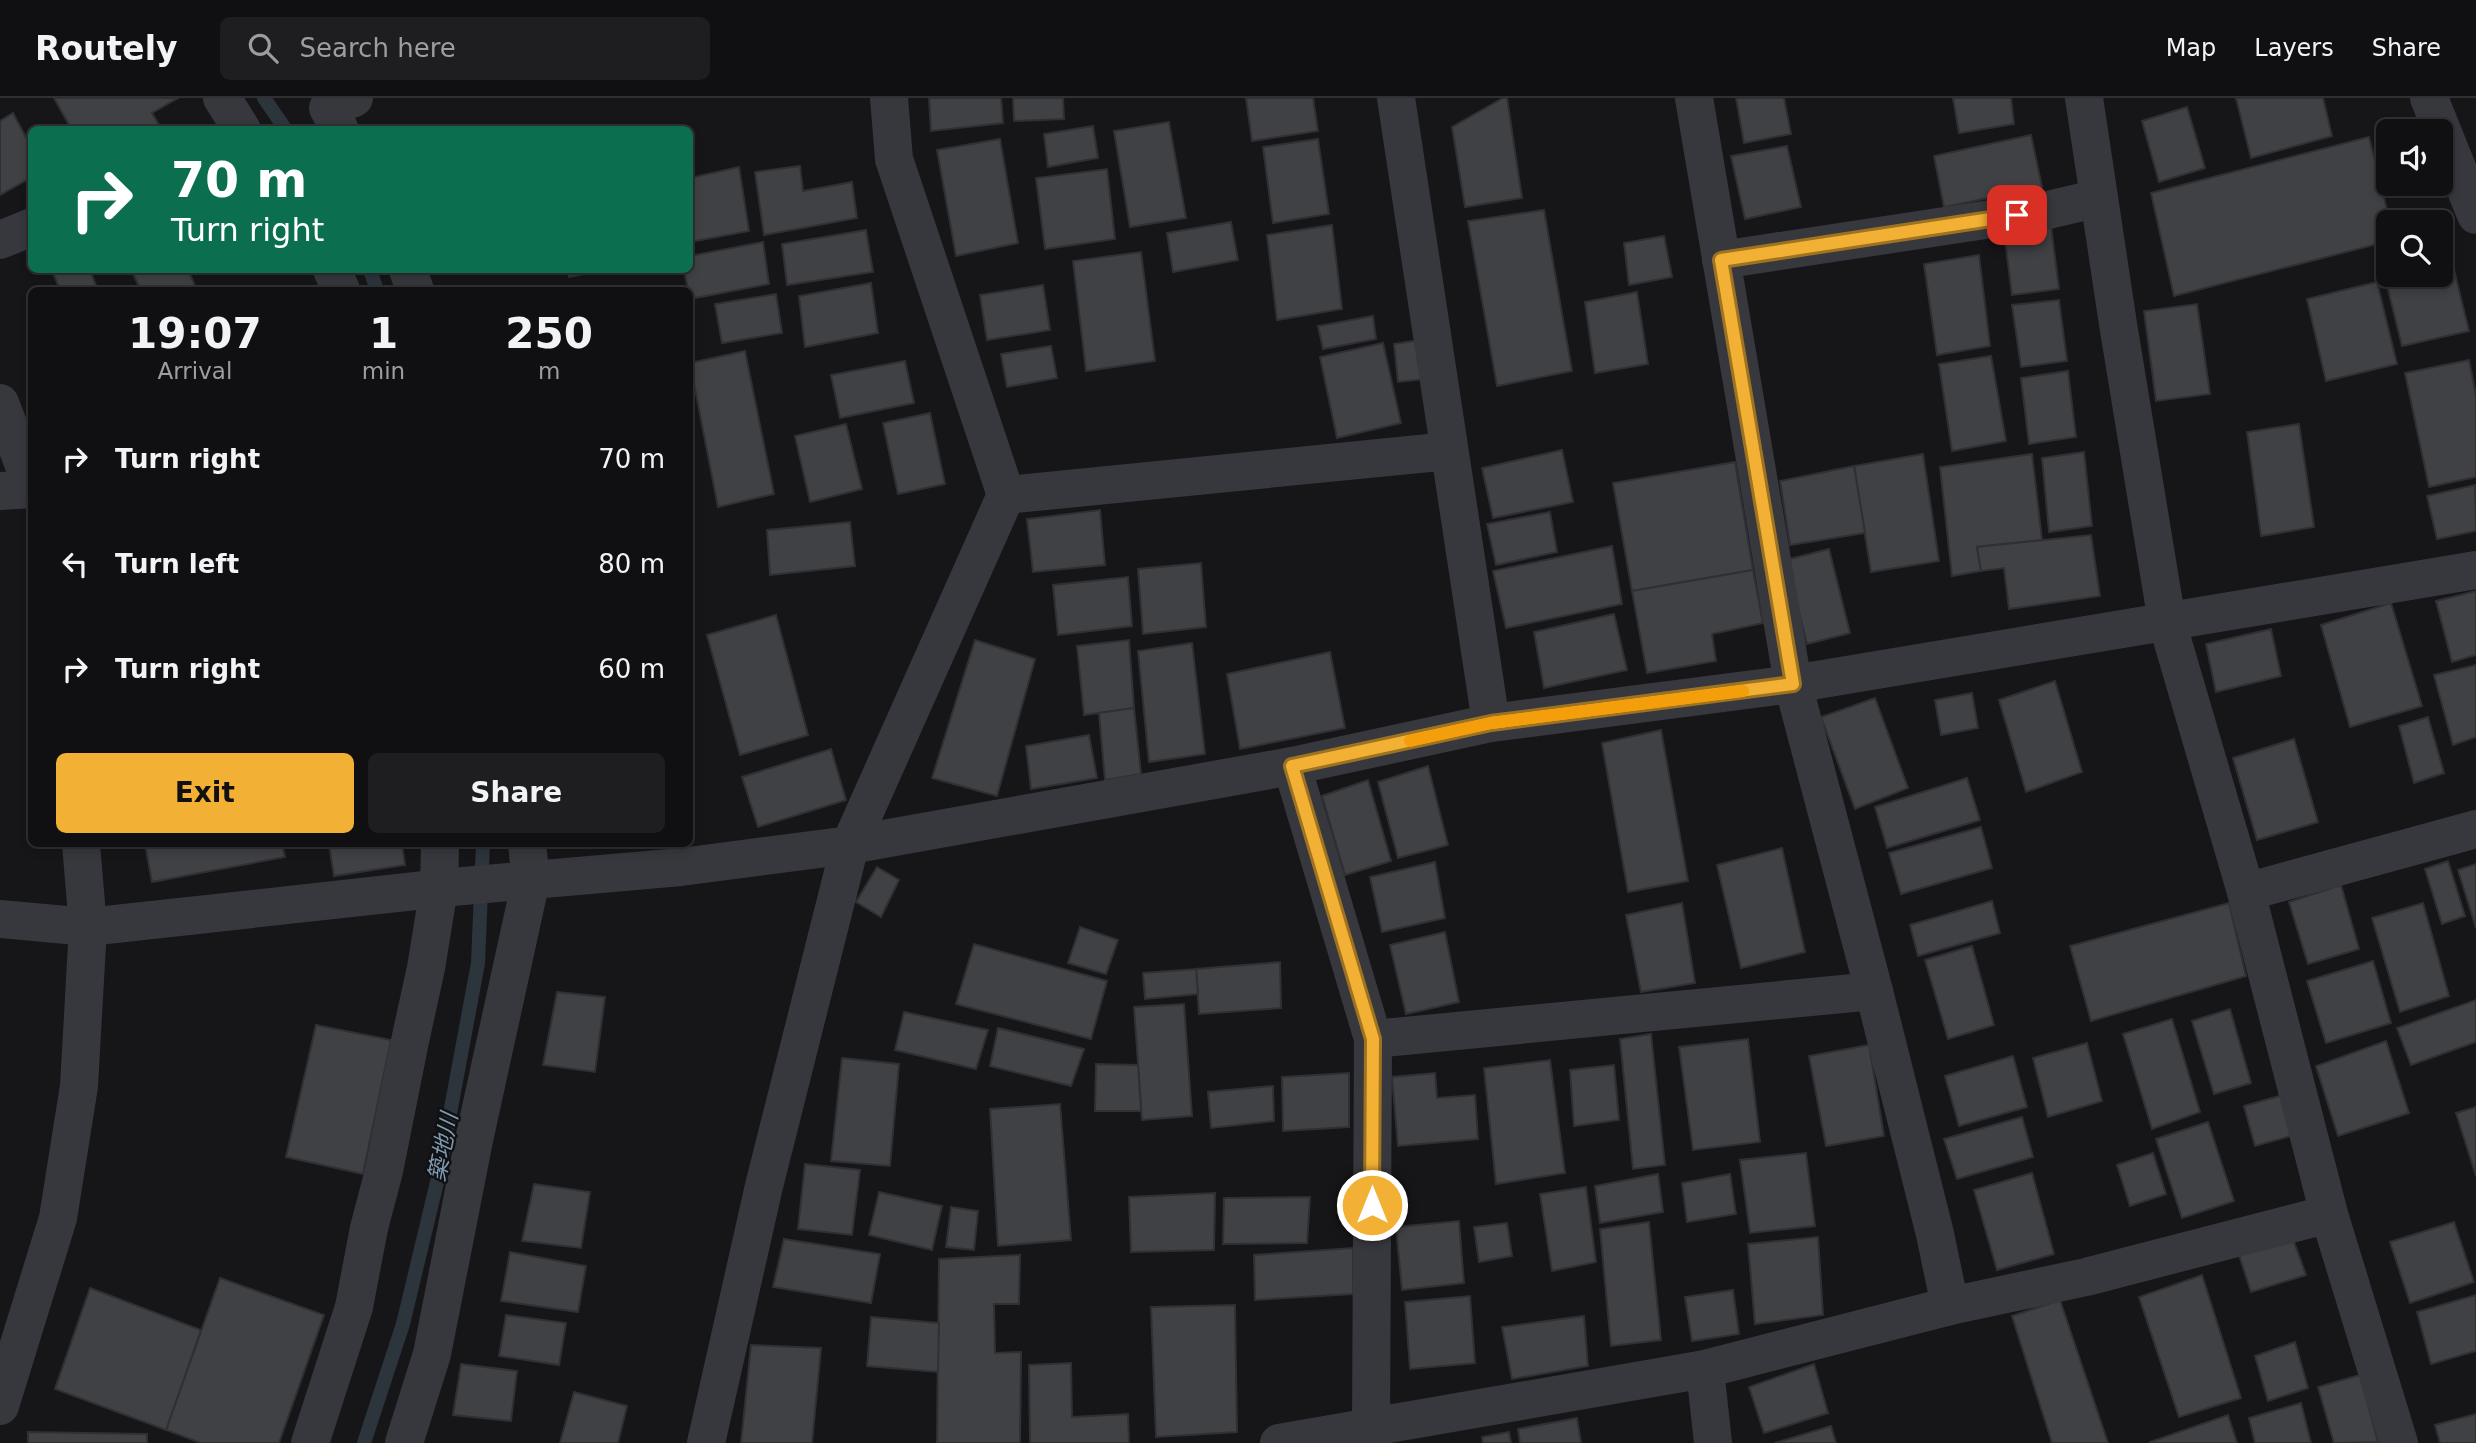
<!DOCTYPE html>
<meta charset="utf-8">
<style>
body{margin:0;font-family:"DejaVu Sans","Noto Sans JP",sans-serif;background:#1e1e20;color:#f1f3f6;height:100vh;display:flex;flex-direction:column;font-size:26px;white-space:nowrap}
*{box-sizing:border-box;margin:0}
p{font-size:23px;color:#9c9d9f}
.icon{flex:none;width:38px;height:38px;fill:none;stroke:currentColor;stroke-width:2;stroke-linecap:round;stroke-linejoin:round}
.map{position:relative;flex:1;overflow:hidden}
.details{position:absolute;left:28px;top:189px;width:665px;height:560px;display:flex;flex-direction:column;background:#101012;border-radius:10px;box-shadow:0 4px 10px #0003,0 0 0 2px #303032}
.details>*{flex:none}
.banner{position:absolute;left:28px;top:28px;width:665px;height:147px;border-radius:10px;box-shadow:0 4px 10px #0003,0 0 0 2px #303032;background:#0b6e4f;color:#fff;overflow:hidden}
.buttons{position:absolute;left:2376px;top:21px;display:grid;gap:14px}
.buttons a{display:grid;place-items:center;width:77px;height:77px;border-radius:10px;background:#101012;box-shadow:0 4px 10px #0003,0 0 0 2px #303032;font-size:35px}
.pin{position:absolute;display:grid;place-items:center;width:60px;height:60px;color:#fff;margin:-30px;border-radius:14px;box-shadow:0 4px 10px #0006}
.me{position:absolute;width:77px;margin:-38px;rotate:0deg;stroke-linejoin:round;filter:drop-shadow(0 0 5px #0008)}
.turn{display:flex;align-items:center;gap:24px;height:147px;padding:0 28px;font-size:32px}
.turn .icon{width:91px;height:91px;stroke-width:2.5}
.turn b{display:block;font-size:49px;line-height:60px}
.eta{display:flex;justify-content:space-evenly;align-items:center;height:119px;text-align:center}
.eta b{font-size:42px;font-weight:800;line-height:49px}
.action{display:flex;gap:14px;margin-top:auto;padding:14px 28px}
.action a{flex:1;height:80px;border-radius:10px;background:#f2b134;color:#111;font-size:28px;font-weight:800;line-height:80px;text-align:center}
.action a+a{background:#1e1e20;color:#f1f3f6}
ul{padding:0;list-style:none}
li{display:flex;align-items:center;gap:21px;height:105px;padding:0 28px}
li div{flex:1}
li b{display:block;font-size:26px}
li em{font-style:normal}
header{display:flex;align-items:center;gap:42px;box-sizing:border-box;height:98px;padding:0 35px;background:#101012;border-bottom:2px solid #303032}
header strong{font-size:33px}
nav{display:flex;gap:38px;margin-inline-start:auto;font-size:24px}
.search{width:490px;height:63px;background:#1e1e20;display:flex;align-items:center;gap:18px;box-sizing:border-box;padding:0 24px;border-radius:10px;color:#9c9d9f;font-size:26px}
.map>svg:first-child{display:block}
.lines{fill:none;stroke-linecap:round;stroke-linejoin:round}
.stream{stroke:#2c353c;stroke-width:14}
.building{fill:#404145;stroke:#303034;stroke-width:2}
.minor{stroke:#37383d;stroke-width:38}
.tertiary{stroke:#37383d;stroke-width:38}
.route-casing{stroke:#9d7322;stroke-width:18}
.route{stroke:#f2b134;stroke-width:12}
.slow{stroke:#f59e0b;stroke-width:12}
.labels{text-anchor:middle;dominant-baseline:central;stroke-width:5;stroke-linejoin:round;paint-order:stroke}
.water-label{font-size:23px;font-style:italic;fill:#7f9bb3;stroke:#111113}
</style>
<header>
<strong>Routely</strong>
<div class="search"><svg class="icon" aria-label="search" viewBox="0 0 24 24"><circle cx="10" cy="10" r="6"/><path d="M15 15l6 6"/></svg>Search here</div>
<nav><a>Map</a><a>Layers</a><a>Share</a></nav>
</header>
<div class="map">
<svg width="2476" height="1345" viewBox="0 0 2476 1345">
<rect width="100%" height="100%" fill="#161618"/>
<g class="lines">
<!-- stream -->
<g class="stream">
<polyline points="264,0 286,32"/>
<polyline points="370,172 377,192"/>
<polyline points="364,1345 403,1226 438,1080 478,865 483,746"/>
</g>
</g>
<!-- building -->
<g class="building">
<polygon points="54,0 178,0 152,15 162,32 72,32"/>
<polygon points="929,0 1001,0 1003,25 931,33"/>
<polygon points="1013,0 1063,0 1064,21 1014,23"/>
<polygon points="1246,0 1313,0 1318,33 1252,43"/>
<polygon points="1503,0 1507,0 1522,100 1465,109 1452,29"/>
<polygon points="1736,0 1784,0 1791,36 1744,45"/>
<polygon points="1953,0 2011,0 2014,26 1959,35"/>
<polygon points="2236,0 2323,0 2332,38 2251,60"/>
<polygon points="2187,9 2205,70 2159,84 2142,23"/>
<polygon points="13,15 32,51 32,79 0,97 0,23"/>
<polygon points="1169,24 1186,120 1130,129 1114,33"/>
<polygon points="1093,28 1098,60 1048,69 1044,36"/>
<polygon points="2031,37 2042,89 1944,109 1934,58"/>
<polygon points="2369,39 2390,124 2389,143 2174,198 2151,95"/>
<polygon points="1000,41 1018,145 956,158 937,52"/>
<polygon points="1318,41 1329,116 1273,125 1263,49"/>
<polygon points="1787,48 1801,109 1745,121 1731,58"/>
<polygon points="800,68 803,93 852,84 857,120 764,137 755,74"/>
<polygon points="739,69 749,133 690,144 690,80"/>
<polygon points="1107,71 1115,141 1045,151 1036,80"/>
<polygon points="1544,112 1572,273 1497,288 1468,123"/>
<polygon points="1231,124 1238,162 1173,174 1167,135"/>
<polygon points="1332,127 1342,211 1277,222 1267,137"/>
<polygon points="2051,128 2059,191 2012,197 2004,134"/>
<polygon points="866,132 873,174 787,187 782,146"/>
<polygon points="1664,138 1672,179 1629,187 1624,145"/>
<polygon points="2446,139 2469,233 2402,248 2385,179 2395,177 2441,177 2441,140"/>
<polygon points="763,144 769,186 690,201 684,172 690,172 690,158"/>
<polygon points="1141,154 1155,263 1086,273 1073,163"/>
<polygon points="1979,157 1990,248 1937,257 1924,166"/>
<polygon points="52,172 90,172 97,190 92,192 60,192"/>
<polygon points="131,172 188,172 197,192 141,192"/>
<polygon points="568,172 603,172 569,179"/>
<polygon points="2377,184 2397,266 2326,283 2307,201"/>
<polygon points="871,185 878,235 805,249 799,198"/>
<polygon points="1043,187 1050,232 987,242 980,197"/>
<polygon points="1637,194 1648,266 1595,275 1585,204"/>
<polygon points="776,196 782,235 722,245 715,206"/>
<polygon points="2059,202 2067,263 2021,269 2012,207"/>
<polygon points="2197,206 2210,296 2156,303 2144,213"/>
<polygon points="1373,218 1376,241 1323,251 1318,228"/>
<polygon points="1420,242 1425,281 1398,284 1394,246"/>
<polygon points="1383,245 1401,325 1337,340 1320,259"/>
<polygon points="1051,248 1057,280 1007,289 1001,256"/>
<polygon points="745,253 774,396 718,409 690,265"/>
<polygon points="1991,258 2006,343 1952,353 1939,266"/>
<polygon points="2469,262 2476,298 2476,379 2429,389 2405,275"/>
<polygon points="905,263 914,305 840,320 831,277"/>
<polygon points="2068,273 2076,339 2029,346 2021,280"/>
<polygon points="930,315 945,386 898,396 883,325"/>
<polygon points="846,326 862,391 810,404 795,338"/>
<polygon points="2299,326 2314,429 2261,438 2247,334"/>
<polygon points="1562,352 1573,404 1493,420 1482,370"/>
<polygon points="2084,354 2092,428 2049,434 2042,360"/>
<polygon points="1923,356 1939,463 1871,474 1854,368"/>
<polygon points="2032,356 2042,442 1977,449 1981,473 1952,478 1940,369"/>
<polygon points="1735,364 1753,472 1632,493 1613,385"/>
<polygon points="1854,368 1865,435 1790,447 1780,383"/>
<polygon points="2475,387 2476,433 2437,441 2427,398"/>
<polygon points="1100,412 1105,467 1033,474 1027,421"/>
<polygon points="1550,414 1557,454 1496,467 1487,426"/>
<polygon points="850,424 855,468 770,477 767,432"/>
<polygon points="2091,437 2100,498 2009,511 2004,470 1981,473 1977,449"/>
<polygon points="1612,448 1622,506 1506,530 1493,473"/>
<polygon points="1829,451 1850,535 1807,546 1786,462"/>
<polygon points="1201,465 1206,529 1143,536 1138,471"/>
<polygon points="1753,472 1763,525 1712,536 1716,563 1647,575 1632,493"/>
<polygon points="1128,479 1132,528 1058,537 1053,487"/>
<polygon points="2476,493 2476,557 2452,564 2436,503"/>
<polygon points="2391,505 2422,608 2350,629 2321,527"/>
<polygon points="1614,516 1627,572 1544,590 1534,534"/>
<polygon points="776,517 808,637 740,657 707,537"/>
<polygon points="2271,531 2281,578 2216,594 2206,546"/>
<polygon points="975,542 1035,561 997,698 932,680"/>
<polygon points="1129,542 1134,610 1084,617 1077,548"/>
<polygon points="1192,545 1205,656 1149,664 1138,553"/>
<polygon points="1330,554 1345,630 1240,651 1227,576"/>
<polygon points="2476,567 2476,639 2453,647 2434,577"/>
<polygon points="2055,583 2082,674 2026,694 1999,602"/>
<polygon points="1972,595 1978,630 1941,637 1935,602"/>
<polygon points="1875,600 1908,690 1855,711 1821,619"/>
<polygon points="1134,610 1141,676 1105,682 1099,615"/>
<polygon points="2428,619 2444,675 2414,685 2399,628"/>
<polygon points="1661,632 1688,783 1628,794 1602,645"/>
<polygon points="1089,637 1097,680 1031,691 1026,648"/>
<polygon points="2294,641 2318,724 2257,742 2233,660"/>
<polygon points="831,651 846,702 758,729 742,679"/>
<polygon points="1428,668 1448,747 1398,760 1378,684"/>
<polygon points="1967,680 1980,722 1887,750 1875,709"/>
<polygon points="1368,682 1391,763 1345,777 1322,698"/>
<polygon points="1981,729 1992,770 1901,796 1889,755"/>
<polygon points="145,746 282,746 285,759 152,784"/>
<polygon points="329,746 402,746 405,767 334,778"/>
<polygon points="1782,750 1805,854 1741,870 1717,767"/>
<polygon points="2448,763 2465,818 2442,826 2425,771"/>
<polygon points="1435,764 1445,820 1382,834 1370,779"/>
<polygon points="2476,766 2476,830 2458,772"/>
<polygon points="877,769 899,782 881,819 856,804"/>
<polygon points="2341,787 2359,851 2308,866 2289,804"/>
<polygon points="1992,803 2000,835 1918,858 1910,827"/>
<polygon points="1682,805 1695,885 1641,894 1626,817"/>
<polygon points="2229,805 2246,878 2091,923 2070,848"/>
<polygon points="2423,805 2449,898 2400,914 2372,820"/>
<polygon points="1080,829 1118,842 1106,876 1068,865"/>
<polygon points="1445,834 1459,904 1406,916 1390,847"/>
<polygon points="974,846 1107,883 1091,941 956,906"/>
<polygon points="1972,848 1994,927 1948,941 1925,862"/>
<polygon points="2373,863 2391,925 2326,945 2307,883"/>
<polygon points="1280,864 1281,910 1199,916 1196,871"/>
<polygon points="1196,871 1198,896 1145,901 1143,875"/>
<polygon points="557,894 605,899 595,974 543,967"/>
<polygon points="2476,902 2476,944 2411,967 2397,930"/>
<polygon points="1184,906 1192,1018 1142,1022 1134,909"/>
<polygon points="2230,911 2251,985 2214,996 2192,923"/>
<polygon points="904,914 988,932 976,971 895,952"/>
<polygon points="2172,921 2200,1014 2152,1031 2123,936"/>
<polygon points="316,927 391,942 363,1076 286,1059"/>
<polygon points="998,930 1084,951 1071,988 990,968"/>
<polygon points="1651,936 1665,1067 1633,1071 1620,941"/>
<polygon points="1748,941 1760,1044 1693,1052 1679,949"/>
<polygon points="2386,943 2409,1015 2338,1038 2316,968"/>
<polygon points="2087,945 2102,1003 2048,1019 2033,960"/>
<polygon points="1869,947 1884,1038 1826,1048 1809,958"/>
<polygon points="2013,958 2027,1009 1959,1028 1945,978"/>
<polygon points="842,960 899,966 890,1068 831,1063"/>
<polygon points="1550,962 1565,1075 1496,1086 1484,970"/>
<polygon points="1096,966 1138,967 1141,1013 1095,1013"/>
<polygon points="1614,967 1619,1022 1574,1028 1570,972"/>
<polygon points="1349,975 1349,1029 1283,1033 1282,979"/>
<polygon points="1435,975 1437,1000 1475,997 1478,1041 1398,1048 1392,979"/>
<polygon points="1273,988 1274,1023 1211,1030 1208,994"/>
<polygon points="2283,997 2294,1037 2255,1048 2244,1008"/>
<polygon points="1060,1006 1071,1142 998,1148 990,1011"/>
<polygon points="2476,1009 2476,1078 2456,1015"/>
<polygon points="2022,1019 2033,1059 1957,1081 1944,1041"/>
<polygon points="2208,1024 2234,1103 2182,1120 2156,1041"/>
<polygon points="1806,1055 1815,1128 1750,1135 1740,1062"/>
<polygon points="2153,1055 2166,1096 2130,1108 2117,1067"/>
<polygon points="805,1066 860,1072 852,1137 798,1131"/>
<polygon points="2032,1075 2054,1156 1997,1172 1974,1092"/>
<polygon points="1658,1076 1663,1114 1600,1125 1595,1088"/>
<polygon points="1730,1076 1736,1116 1687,1124 1682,1085"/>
<polygon points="534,1086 590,1094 581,1150 522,1143"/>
<polygon points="1586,1089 1596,1164 1552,1173 1540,1096"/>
<polygon points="879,1094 942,1108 932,1152 869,1137"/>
<polygon points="1215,1095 1214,1152 1131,1154 1129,1099"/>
<polygon points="1310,1099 1307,1145 1223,1146 1224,1100"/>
<polygon points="951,1109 978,1113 974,1152 946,1149"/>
<polygon points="1459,1123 1464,1185 1402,1192 1396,1129"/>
<polygon points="1649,1124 1661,1242 1611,1248 1600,1131"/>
<polygon points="2454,1124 2474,1184 2410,1205 2390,1144"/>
<polygon points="1507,1125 1512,1158 1479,1164 1474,1129"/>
<polygon points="1818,1139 1823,1217 1755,1226 1748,1146"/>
<polygon points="784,1141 880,1156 871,1205 773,1189"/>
<polygon points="2293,1141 2306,1177 2251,1194 2239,1157"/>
<polygon points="1353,1150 1353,1196 1255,1202 1254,1157"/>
<polygon points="510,1154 586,1168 578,1214 501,1203"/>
<polygon points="1020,1157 1019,1206 994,1206 995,1255 1021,1254 1020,1345 937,1345 939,1161"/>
<polygon points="2202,1177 2241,1300 2179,1319 2139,1199"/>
<polygon points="220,1180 324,1217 279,1345 201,1345 166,1332"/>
<polygon points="90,1190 201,1232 166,1332 55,1291"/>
<polygon points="1733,1192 1739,1236 1692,1243 1685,1199"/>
<polygon points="2476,1197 2476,1253 2431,1266 2417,1214"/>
<polygon points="1470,1198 1475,1265 1410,1271 1405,1204"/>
<polygon points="2060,1202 2108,1345 2052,1345 2012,1218"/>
<polygon points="1235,1207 1237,1334 1156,1339 1151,1209"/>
<polygon points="506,1217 566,1225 559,1267 499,1258"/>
<polygon points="1584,1218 1588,1268 1512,1281 1502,1229"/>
<polygon points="871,1219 939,1225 938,1274 867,1268"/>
<polygon points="2295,1244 2308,1290 2268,1303 2255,1258"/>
<polygon points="751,1247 821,1250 812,1345 741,1345"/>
<polygon points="1071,1265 1072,1319 1128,1316 1129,1345 1030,1345 1029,1267"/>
<polygon points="461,1266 517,1273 511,1323 453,1317"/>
<polygon points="1814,1266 1828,1315 1764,1335 1749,1289"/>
<polygon points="2360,1277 2378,1344 2334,1345 2318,1289"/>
<polygon points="574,1294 627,1308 618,1345 560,1345"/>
<polygon points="2301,1305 2311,1345 2255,1345 2249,1320"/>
<polygon points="2476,1316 2476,1345 2440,1345 2435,1327"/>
<polygon points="2228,1317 2237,1345 2150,1345 2150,1344"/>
<polygon points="1577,1320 1581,1345 1520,1345 1518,1331"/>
<polygon points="1831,1328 1836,1345 1775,1345"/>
<polygon points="28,1334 147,1336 147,1345 28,1345"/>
<polygon points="1509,1334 1511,1345 1483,1345 1482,1339"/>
</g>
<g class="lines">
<!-- minor -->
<g class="minor">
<polyline points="222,0 242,32"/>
<polyline points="889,0 894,61 1006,397"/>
<polyline points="1396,0 1491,625"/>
<polyline points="1694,0 1793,586 1874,893 1935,1136 1950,1208"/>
<polyline points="2084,0 2118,226 2167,524 2246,794 2329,1116 2399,1345"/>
<polyline points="340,32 328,10 354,0"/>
<polyline points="0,142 32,129"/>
<polyline points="1721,162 2044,113 2099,100"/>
<polyline points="332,172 341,192"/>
<polyline points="408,172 415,192"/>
<polyline points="0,393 32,391"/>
<polyline points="1292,668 1373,941 1371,1329"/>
<polyline points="2246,794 2476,731"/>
<polyline points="0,821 88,829 452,789 681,769 850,747 1292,668 1491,625 1793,586 2476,472"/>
<polyline points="1373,941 1874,893"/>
<polyline points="1705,1271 1713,1345"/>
<polyline points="310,1345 354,1209 369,1130 384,1073 410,943 426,870 439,790 440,746"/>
<polyline points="404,1345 432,1256 474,1042 531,782 527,746"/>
<polyline points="706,1345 764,1088 850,747 1006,397 1449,353"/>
<polyline points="1279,1345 1705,1271 1950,1208 2086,1179 2329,1116"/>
</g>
<!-- tertiary -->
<g class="tertiary">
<polyline points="2429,0 2476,117"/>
<polyline points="0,305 32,388"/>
<polyline points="0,1308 58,1120 79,988 88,829 81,746"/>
</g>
</g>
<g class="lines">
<!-- route casing -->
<g class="route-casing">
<polyline id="route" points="1372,1107 1373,941 1292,668 1491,625 1793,586 1721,162 2017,117"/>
</g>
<!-- route -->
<use href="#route" class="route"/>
<!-- slow -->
<polyline class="slow" points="1410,643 1491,625 1743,593"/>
</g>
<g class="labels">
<!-- water labels -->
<g class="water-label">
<text transform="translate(443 1049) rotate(-79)">築地川</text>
</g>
</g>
</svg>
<div class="buttons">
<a><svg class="icon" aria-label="sound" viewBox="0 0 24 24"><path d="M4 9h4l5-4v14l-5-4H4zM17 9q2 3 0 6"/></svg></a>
<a><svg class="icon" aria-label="search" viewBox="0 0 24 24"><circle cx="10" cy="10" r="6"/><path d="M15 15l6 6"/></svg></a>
</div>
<div class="pin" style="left:2017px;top:117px;background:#d93025"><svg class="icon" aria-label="arrive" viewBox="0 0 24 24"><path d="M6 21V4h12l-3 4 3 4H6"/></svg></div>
<svg class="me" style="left:1372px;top:1107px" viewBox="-20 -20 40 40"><circle r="17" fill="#f2b134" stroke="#fff" stroke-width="3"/><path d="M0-11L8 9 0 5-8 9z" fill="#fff"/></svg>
<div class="banner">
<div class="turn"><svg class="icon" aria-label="right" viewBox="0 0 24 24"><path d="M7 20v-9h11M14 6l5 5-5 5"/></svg><div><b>70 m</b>Turn right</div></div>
</div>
<section class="details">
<div class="eta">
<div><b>19:07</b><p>Arrival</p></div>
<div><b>1</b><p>min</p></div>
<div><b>250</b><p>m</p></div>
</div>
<ul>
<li><svg class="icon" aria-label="right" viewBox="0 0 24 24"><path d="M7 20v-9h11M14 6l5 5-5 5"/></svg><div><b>Turn right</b></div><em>70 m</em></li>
<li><svg class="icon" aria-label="left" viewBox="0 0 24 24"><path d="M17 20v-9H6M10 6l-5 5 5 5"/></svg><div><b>Turn left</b></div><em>80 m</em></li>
<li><svg class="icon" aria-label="right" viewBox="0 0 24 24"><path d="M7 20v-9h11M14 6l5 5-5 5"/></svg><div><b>Turn right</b></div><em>60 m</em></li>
</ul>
<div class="action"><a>Exit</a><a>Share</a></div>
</section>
</div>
